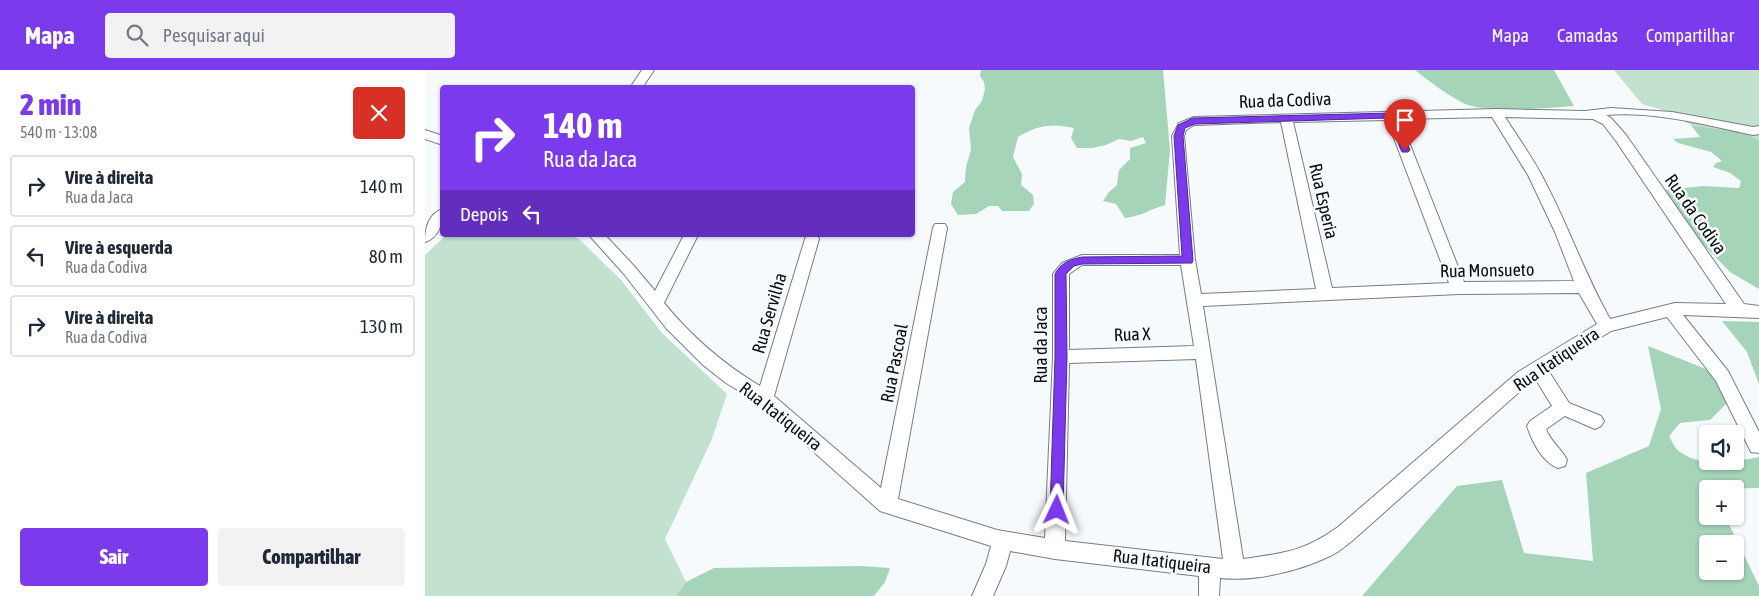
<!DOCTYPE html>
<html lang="pt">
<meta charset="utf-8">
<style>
body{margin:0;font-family:"Asap Condensed",sans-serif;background:#f2f2f3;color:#1f2937;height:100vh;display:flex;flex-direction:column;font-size:19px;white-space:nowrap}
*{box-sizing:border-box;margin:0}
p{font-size:16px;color:#747a83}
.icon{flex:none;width:28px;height:28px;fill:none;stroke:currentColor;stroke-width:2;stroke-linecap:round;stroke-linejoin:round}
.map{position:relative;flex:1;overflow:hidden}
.drawer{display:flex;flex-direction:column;background:#fff;width:425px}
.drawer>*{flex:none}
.hud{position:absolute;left:15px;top:15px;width:475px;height:152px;border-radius:5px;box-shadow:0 1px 4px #0004;background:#7c3aed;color:#fff;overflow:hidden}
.buttons{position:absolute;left:1274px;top:355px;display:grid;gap:10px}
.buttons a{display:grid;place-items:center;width:45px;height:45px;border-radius:5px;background:#fff;box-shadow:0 1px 4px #0004;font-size:25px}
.pin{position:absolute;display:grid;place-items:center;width:42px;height:42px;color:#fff;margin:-51px -21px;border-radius:50% 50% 50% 0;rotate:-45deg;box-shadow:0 0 5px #0007}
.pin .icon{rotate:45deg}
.me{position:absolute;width:55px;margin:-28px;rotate:2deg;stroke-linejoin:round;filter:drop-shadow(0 0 4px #0008)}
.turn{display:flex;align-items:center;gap:18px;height:105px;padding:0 20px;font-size:22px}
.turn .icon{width:65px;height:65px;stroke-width:2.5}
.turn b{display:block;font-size:35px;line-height:42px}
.then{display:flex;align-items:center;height:48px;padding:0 20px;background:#0003;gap:10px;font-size:19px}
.round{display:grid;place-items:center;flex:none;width:52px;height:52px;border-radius:5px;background:#f2f2f3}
.summary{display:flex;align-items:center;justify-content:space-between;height:85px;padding:0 20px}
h1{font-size:30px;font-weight:800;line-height:38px;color:#7c3aed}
.button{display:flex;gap:10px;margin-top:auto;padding:10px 20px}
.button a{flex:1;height:58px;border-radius:5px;background:#7c3aed;color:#fff;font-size:20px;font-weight:800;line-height:58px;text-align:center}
.button a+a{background:#f2f2f3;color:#1f2937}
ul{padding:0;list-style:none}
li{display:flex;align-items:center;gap:15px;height:62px;margin:0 10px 8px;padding:0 10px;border:2px solid #e0e1e3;border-radius:5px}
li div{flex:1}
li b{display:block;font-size:19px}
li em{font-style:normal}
header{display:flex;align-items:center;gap:30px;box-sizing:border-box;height:70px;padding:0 25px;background:#7c3aed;color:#fff}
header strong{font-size:24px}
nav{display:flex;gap:28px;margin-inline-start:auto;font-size:18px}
.search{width:350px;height:45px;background:#f2f2f3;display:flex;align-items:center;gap:12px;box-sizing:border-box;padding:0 18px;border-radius:5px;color:#747a83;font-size:19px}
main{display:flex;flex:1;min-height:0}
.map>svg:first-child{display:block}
.green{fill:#c2e1cf}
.forest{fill:#a5d4b9;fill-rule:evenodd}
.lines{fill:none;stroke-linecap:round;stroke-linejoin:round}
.minor-casing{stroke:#757e86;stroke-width:2}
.minor{fill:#fff;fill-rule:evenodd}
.route{fill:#7c3aed;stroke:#51269a}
.labels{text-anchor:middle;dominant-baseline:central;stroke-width:5;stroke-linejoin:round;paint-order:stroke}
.street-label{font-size:18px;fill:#0c0f12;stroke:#f6fafd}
</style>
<header>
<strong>Mapa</strong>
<div class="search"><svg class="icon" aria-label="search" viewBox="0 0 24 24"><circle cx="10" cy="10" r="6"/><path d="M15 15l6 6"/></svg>Pesquisar aqui</div>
<nav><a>Mapa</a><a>Camadas</a><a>Compartilhar</a></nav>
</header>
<main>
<section class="drawer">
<div class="summary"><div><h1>2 min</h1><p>540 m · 13:08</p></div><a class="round" style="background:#d93025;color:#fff"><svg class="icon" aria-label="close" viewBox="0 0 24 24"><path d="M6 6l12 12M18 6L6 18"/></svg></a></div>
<ul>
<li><svg class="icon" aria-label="right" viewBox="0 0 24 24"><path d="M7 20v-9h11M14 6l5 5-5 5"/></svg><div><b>Vire à direita</b><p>Rua da Jaca</p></div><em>140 m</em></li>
<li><svg class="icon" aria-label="left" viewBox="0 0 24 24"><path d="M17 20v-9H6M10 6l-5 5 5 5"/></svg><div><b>Vire à esquerda</b><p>Rua da Codiva</p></div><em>80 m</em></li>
<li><svg class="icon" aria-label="right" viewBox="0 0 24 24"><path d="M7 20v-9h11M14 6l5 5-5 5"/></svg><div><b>Vire à direita</b><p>Rua da Codiva</p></div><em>130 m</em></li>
</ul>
<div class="button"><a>Sair</a><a>Compartilhar</a></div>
</section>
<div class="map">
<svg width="1334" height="526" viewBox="0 0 1334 526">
<rect width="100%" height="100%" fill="#f6fafd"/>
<!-- green -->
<g class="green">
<polygon points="1189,0 1334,0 1334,70 1320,63 1266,55 1244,42 1217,34"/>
<polygon points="21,165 76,165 86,167 93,165 146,165 154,169 196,210 237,263 302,324 287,369 240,469 261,512 251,526 0,526 0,185"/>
</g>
<!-- forest -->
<g class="forest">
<path d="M 556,0 L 738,0 L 745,80 L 740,135 C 726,139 714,147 700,148 L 691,134 L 678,131 L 684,122 L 692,115 L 694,100 L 705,89 L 705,78 L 721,73 L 718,67 L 706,71 L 694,69 L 681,75 L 667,78 L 652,78 L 646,68 L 649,58 C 628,53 612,55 593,67 L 588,87 L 597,104 L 596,115 L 608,125 L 609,134 L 604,141 L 577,141 L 573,136 L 564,136 L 551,144 L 533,145 L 526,134 L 528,122 L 540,112 L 541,97 L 546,80 L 544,58 L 550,40 L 557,31 L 560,19 L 559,12 L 555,6 Z"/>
<path d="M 990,0 L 1129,0 L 1149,36 C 1122,38 1061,44 1038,33 C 1021,24 1005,12 990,0 Z"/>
<polygon points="1266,55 1320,63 1334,70 1334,219 1305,202 1267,163 1239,120 1278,116 1314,118 1316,111 1305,103 1288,97 1291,93 1297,91 1286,82 1253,73 1248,69 1275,67"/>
<polygon points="1297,251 1334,252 1334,314 1322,282"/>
<path d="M 1223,276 L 1286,301 L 1306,329 L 1285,350 L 1255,353 L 1244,366 C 1247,371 1250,379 1255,382 C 1278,398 1308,392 1334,387 L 1334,418 L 1282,419 L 1282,446 L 1300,446 L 1334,516 L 1334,526 L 937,526 L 1032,416 L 1077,410 L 1099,483 L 1168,491 L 1161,403 L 1224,376 L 1236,339 ZM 1282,474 L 1310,474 L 1310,501 L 1282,501 Z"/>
<polygon points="436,496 465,498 460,512 449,526 251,526 261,512 289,498"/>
</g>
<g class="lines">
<!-- minor casing -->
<g class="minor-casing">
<g id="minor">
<polygon points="217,0 229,0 217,18 205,18"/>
<path d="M 1186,38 L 1247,42 L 1328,57 L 1334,56 L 1334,64 L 1328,65 C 1280,55 1230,41 1181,45 L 1186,48 L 1201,65 L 1319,234 L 1334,236 L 1334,248 L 1258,245 L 1303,301 L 1334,362 L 1334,383 L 1326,382 L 1291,311 L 1242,247 L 1186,261 L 1123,300 L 1144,333 L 1176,346 L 1179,351 L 1176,356 L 1170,359 L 1140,346 L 1121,359 C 1125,371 1137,379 1142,390 L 1140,396 L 1133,398 C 1117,392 1107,371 1102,356 L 1105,351 L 1127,336 L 1110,308 L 927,471 C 920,476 913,483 905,486 C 874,501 829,512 795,508 L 794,526 L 774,526 L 774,506 L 630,489 L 585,481 L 581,496 L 568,526 L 547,526 L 561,494 L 566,476 L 455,441 L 334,333 L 301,313 L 278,295 L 241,258 L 199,204 L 164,165 L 180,165 L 209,196 L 230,221 L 259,165 L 273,165 L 239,233 C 266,266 298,294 335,316 L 380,169 L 382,165 L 392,165 L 394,169 L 349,326 L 456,418 L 508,158 L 510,154 L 520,154 L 522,158 L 473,429 L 572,460 L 620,468 L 628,287 L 628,204 L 637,193 L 657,185 L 755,185 L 747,66 L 754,53 L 769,47 L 1071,39 L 1160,41 ZM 1067,47 L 1103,105 L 1130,162 L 1149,211 L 1039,212 L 975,49 ZM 1080,47 L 1168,49 L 1178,54 L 1191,71 L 1301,234 L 1250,233 L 1185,249 C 1159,203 1142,152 1117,106 C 1106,85 1092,66 1080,47 ZM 962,50 L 1024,213 L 907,218 L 868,52 ZM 856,52 L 891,219 L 776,224 L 770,190 L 759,66 L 761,60 L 769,55 ZM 657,195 L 756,195 L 769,276 L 644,280 L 644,204 ZM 1154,223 L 1172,254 L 1093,302 L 913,457 C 878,482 859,483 818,489 L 778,236 L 1034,224 ZM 771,289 L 798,489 L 640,471 L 644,293 Z"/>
<polygon points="0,60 18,66 18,75 0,69"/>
<path d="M 18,139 C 18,152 14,168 0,172 C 0,160 3,143 18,139 Z"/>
</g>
</g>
<!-- minor -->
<use href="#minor" class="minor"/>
</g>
<!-- route -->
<path class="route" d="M 967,43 L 971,46 L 985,80 L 983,82 L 977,82 L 976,80 L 963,48 L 770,54 L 760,58 L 758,66 L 768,190 L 767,193 L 657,194 L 649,196 L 641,204 L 642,287 L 638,440 L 636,445 L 632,447 L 627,445 L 625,440 L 630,287 L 630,204 C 637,192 644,190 657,187 L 757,186 L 749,66 L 753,55 L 768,48 Z"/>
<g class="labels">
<!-- street labels -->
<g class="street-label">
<text transform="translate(860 30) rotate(-2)">Rua da Codiva</text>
<text transform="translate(899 131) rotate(77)">Rua Esperia</text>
<text transform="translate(1271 144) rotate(55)">Rua da Codiva</text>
<text transform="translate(1062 200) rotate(-1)">Rua Monsueto</text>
<text transform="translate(344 243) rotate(-74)">Rua Servilha</text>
<text transform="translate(707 264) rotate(-2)">Rua X</text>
<text transform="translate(615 275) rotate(-90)">Rua da Jaca</text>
<text transform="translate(1131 289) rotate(-34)">Rua Itatiqueira</text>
<text transform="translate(469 293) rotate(-79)">Rua Pascoal</text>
<text transform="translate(356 346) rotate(38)">Rua Itatiqueira</text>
<text transform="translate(737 491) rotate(7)">Rua Itatiqueira</text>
</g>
</g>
</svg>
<div class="buttons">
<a><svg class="icon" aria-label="sound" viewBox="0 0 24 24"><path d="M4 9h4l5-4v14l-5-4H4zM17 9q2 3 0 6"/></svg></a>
<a>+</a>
<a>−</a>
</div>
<div class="pin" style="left:980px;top:80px;background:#d93025"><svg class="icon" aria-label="arrive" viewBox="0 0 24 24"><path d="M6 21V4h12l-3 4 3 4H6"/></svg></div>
<svg class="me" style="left:632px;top:440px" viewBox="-20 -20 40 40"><path d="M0-17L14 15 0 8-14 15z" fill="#7c3aed" stroke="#fff" stroke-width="4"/></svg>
<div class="hud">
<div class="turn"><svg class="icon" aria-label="right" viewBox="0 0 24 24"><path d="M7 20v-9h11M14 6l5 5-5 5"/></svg><div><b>140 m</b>Rua da Jaca</div></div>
<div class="then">Depois<svg class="icon" aria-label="left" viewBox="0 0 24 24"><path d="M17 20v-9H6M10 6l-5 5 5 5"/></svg></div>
</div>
</div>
</main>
